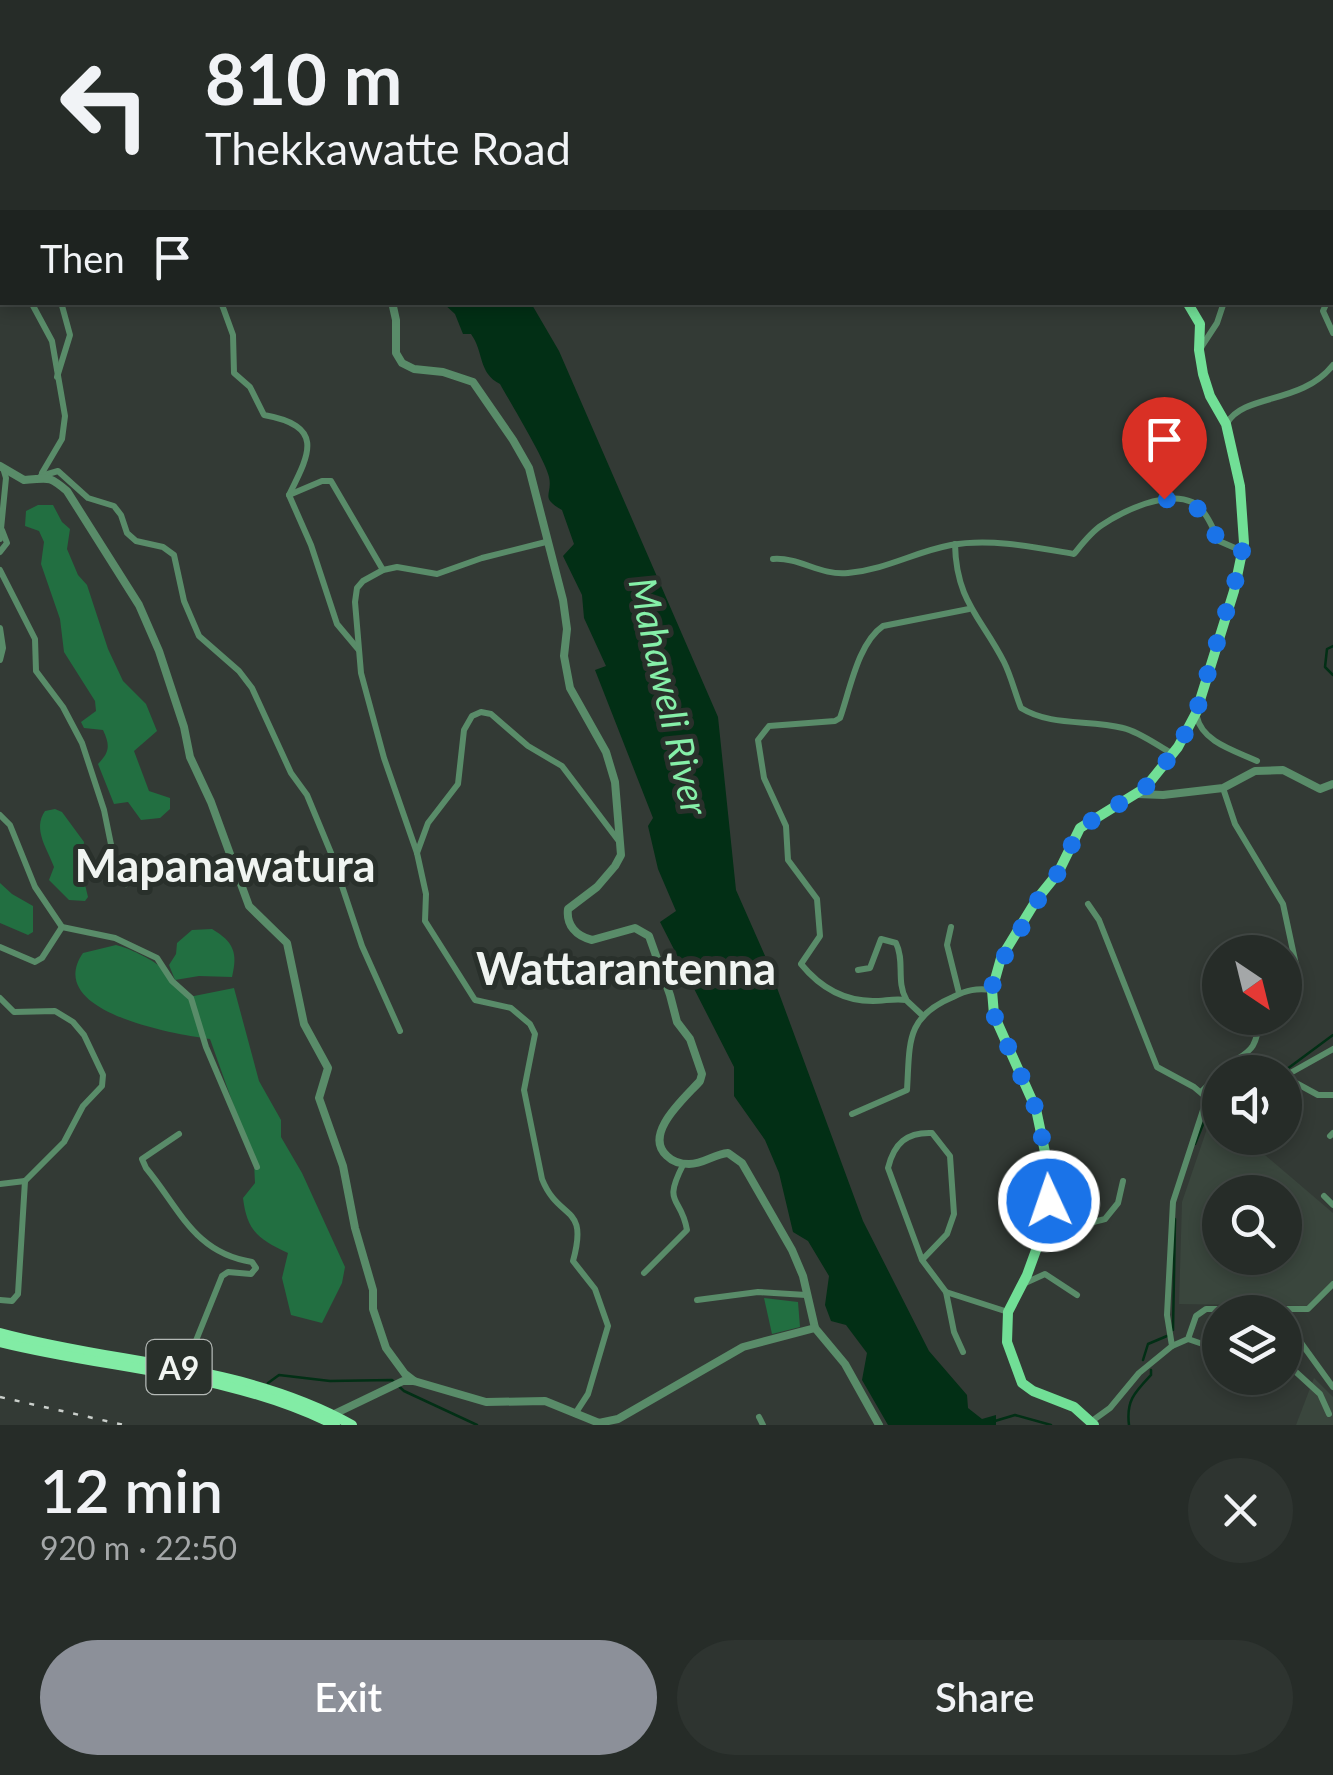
<!DOCTYPE html>
<meta charset="utf-8">
<style>
body{margin:0;font-family:Lato,sans-serif;background:#2e3430;color:#f1f3f6;height:100vh;display:flex;flex-direction:column;font-size:38px;white-space:nowrap}
*{box-sizing:border-box;margin:0}
p{font-size:32px;color:#a4a7a8}
.icon{flex:none;width:55px;height:55px;fill:none;stroke:currentColor;stroke-width:2;stroke-linecap:round;stroke-linejoin:round}
.map{position:relative;height:1425px;overflow:hidden}
.details{display:flex;flex-direction:column;background:#262c28;flex:1}
.details>*{flex:none}
.top-card{position:absolute;left:0px;top:0px;width:1335px;height:305px;box-shadow:0 5px 15px #0003,0 0 0 2px #424845;background:#262c28;color:#f1f3f6;overflow:hidden}
.needle{width:65px;rotate:145deg}
.controls{position:absolute;left:1202px;top:935px;display:grid;gap:20px}
.controls a{display:grid;place-items:center;width:100px;height:100px;border-radius:50%;background:#262c28;box-shadow:0 5px 15px #0003,0 0 0 2px #424845;font-size:50px}
.pin{position:absolute;display:grid;place-items:center;width:85px;height:85px;color:#fff;margin:-102px -42px;border-radius:50% 50% 50% 0;rotate:-45deg;box-shadow:0 0 10px #0007}
.pin .icon{rotate:45deg}
.me{position:absolute;width:110px;margin:-55px;rotate:357deg;stroke-linejoin:round;filter:drop-shadow(0 0 8px #0008)}
.turn{display:flex;align-items:center;gap:35px;height:210px;padding:0 40px;font-size:45px}
.turn .icon{width:130px;height:130px;stroke-width:2.5}
.turn b{display:block;font-size:70px;line-height:85px}
.then{display:flex;align-items:center;height:95px;padding:0 40px;background:#0003;gap:20px;font-size:38px}
.round{display:grid;place-items:center;flex:none;width:105px;height:105px;border-radius:52px;background:#2e3430}
.headline{display:flex;align-items:center;justify-content:space-between;height:170px;padding:0 40px}
h1{font-size:60px;font-weight:600;line-height:75px}
.button{display:flex;gap:20px;margin-top:auto;padding:20px 40px}
.button a{flex:1;height:115px;border-radius:60px;background:#8c9099;color:#fff;font-size:40px;font-weight:600;line-height:115px;text-align:center}
.button a+a{background:#2e3430;color:#f1f3f6}
.map>svg:first-child{display:block}
.built{fill:#3a463d;fill-rule:evenodd}
.green{fill:#226f41}
.water{fill:#022f15}
.lines{fill:none;stroke-linecap:round;stroke-linejoin:round}
.stream{stroke:#022f15;stroke-width:2.5}
.minor{stroke:#598c69;stroke-width:6}
.tertiary{stroke:#598c69;stroke-width:8}
.primary{stroke:#71df96;stroke-width:10}
.trunk{stroke:#82eca5;stroke-width:10}
.rail{stroke:#cacfcb;stroke-width:2.5;stroke-dasharray:5 10;stroke-linecap:butt}
.route{stroke:#1a73e8;stroke-width:18;stroke-dasharray:0 32.4}
.labels{text-anchor:middle;dominant-baseline:central;stroke-width:10;stroke-linejoin:round;paint-order:stroke}
.shield{fill:#29302b;stroke:#b4b9b6;stroke-width:2.5}
.shield-label{font-size:32px;font-weight:bold;fill:#f0f4f1}
.water-label{font-size:38px;font-style:italic;fill:#85efa8;stroke:#29302b}
.district-label{font-size:45px;font-weight:bold;fill:#f0f4f1;stroke:#29302b}
</style>
<div class="map">
<svg width="1333" height="1425" viewBox="0 0 1333 1425">
<rect width="100%" height="100%" fill="#333a35"/>
<!-- built -->
<g class="built">
<path d="M 1220,1112 L 1220,1138 L 1267,1138 L 1259,1144 L 1259,1150 L 1333,1213 L 1333,1280 L 1309,1306 L 1179,1304 L 1182,1202 L 1212,1114 ZM 1220,1192 L 1285,1192 L 1285,1258 L 1220,1258 Z"/>
<polygon points="1314,1378 1333,1397 1333,1425 1296,1425"/>
</g>
<!-- green -->
<g class="green">
<path d="M 38,505 L 53,505 L 62,522 L 70,529 L 67,549 L 78,575 L 87,585 L 108,649 L 123,681 L 146,704 L 157,731 L 134,751 L 149,791 L 170,798 L 170,809 L 160,818 L 141,820 L 128,802 L 114,804 L 98,764 C 110,752 110,745 103,730 L 84,728 L 81,722 L 96,711 L 95,701 L 64,652 L 60,619 L 41,564 L 44,542 L 39,531 L 25,526 L 26,511 Z"/>
<path d="M 55,809 L 62,812 L 84,842 L 83,851 L 78,856 L 88,897 L 85,901 L 69,900 L 49,880 L 54,867 C 48,850 32,829 45,811 Z"/>
<polygon points="0,883 12,894 33,906 33,932 28,935 0,923"/>
<path d="M 212,929 C 234,942 238,953 232,977 L 199,976 L 175,980 L 169,965 L 176,954 L 177,943 L 192,930 Z"/>
<path d="M 116,945 C 129,948 151,959 161,967 C 174,978 172,988 189,997 L 234,988 L 259,1081 L 281,1120 L 281,1137 L 302,1173 L 345,1267 L 342,1283 L 322,1323 L 291,1315 L 282,1278 L 288,1253 C 258,1239 247,1231 243,1198 L 255,1183 L 254,1163 L 210,1039 C 172,1034 43,1011 83,953 Z"/>
<polygon points="764,1298 798,1302 800,1327 772,1334"/>
</g>
<!-- water -->
<path class="water" d="M 443,303 L 531,303 L 559,351 L 718,717 L 736,890 L 766,958 L 863,1221 L 929,1351 L 967,1395 L 968,1408 L 982,1419 L 996,1415 L 996,1425 L 888,1425 L 862,1380 L 867,1353 L 846,1325 L 831,1321 L 825,1305 L 829,1276 L 808,1241 L 793,1232 L 779,1173 L 765,1140 L 734,1096 L 734,1067 L 660,922 L 676,911 L 658,869 L 648,826 L 653,818 L 595,670 L 606,666 L 584,618 L 582,595 L 563,556 L 574,544 L 562,510 C 539,497 553,495 549,477 C 546,461 510,402 500,384 C 478,373 484,352 471,334 L 463,334 L 455,314 Z"/>
<g class="lines">
<!-- stream -->
<g class="stream">
<polyline points="1333,646 1327,649 1325,667 1333,675"/>
<polyline points="1283,1072 1333,1035"/>
<polyline points="1195,1144 1208,1112 1220,1106"/>
<polyline points="1173,1330 1175,1219"/>
<polyline points="1143,1360 1148,1344 1167,1336"/>
<polyline points="268,1383 279,1375 330,1381 392,1380 404,1391 477,1425"/>
<polyline points="995,1421 1015,1415 1051,1425"/>
<path d="M 1129,1425 C 1126,1401 1134,1393 1151,1375 L 1151,1370"/>
</g>
<!-- minor -->
<g class="minor">
<polyline points="477,0 478,2"/>
<polyline points="579,0 579,2"/>
<polyline points="120,2 121,0"/>
<polyline points="1332,85 1333,85"/>
<polyline points="0,125 2,117"/>
<polyline points="0,130 2,135"/>
<polyline points="2,190 2,201"/>
<polyline points="1332,280 1333,282"/>
<polyline points="1332,291 1333,290"/>
<polyline points="31,302 52,341 65,416 62,439 42,473"/>
<path d="M 221,302 L 233,335 L 234,373 L 250,387 L 264,415 C 325,426 310,453 289,495 L 311,545 L 337,624 L 358,649"/>
<polyline points="1327,302 1323,311 1333,333"/>
<polyline points="1200,349 1217,323 1224,302"/>
<polyline points="57,377 70,335 61,302"/>
<path d="M 1227,423 C 1245,393 1301,405 1333,365"/>
<polyline points="41,476 58,471 88,498 114,506 121,515 127,533 136,541 163,547 174,555 184,601 199,636 239,671 252,688 291,773 307,795 331,853 362,946 400,1031"/>
<polyline points="289,495 322,481 331,481 383,570"/>
<polyline points="0,539 6,478 3,468"/>
<path d="M 546,542 L 482,558 L 437,574 L 397,567 L 383,570 L 363,581 L 357,588 L 355,602 L 361,673 L 384,758 L 417,853 L 426,894 L 425,921 L 475,1000 L 511,1008 L 530,1024 L 535,1034 L 524,1090 L 542,1179 C 559,1222 589,1203 573,1261 L 595,1289 L 608,1326 L 588,1394 L 575,1414"/>
<path d="M 955,544 C 956,601 981,617 1004,662 C 1011,676 1015,693 1021,708 C 1052,727 1089,719 1123,728 C 1140,732 1158,746 1173,754"/>
<polyline points="0,552 7,543 2,530"/>
<path d="M 773,559 C 800,557 820,576 848,573 C 888,569 914,552 951,545 C 991,538 1034,547 1074,554 C 1082,544 1091,532 1102,525 C 1123,511 1166,490 1192,502 C 1206,509 1213,529 1219,541 L 1242,551"/>
<polyline points="0,570 35,639 36,671 63,707 82,743 104,810 115,864 126,884"/>
<polyline points="0,628 3,648 0,660"/>
<path d="M 1197,717 C 1202,742 1236,751 1257,761"/>
<polyline points="1223,788 1235,824 1283,904 1299,979"/>
<polyline points="0,815 10,825 35,887 62,927 115,938 157,958 172,981 191,998 206,1047 257,1167"/>
<polyline points="417,853 428,823 458,784 464,730 472,716 481,712 491,714 528,746 562,766 618,840"/>
<polyline points="1088,904 1099,920 1157,1067 1194,1087 1207,1098 1220,1096"/>
<polyline points="951,927 947,945 959,993"/>
<polyline points="0,947 35,962 42,958 62,927"/>
<polyline points="1253,950 1253,952"/>
<path d="M 858,970 L 870,968 L 881,939 L 896,943 C 905,961 896,981 906,999"/>
<polyline points="0,998 14,1012 55,1011 73,1022 84,1035 103,1075 102,1086 83,1106 64,1142 25,1181"/>
<path d="M 921,1014 L 906,1000 C 895,998 885,1001 873,1001 C 842,1001 819,986 801,964 L 820,936 L 817,899 L 788,860 L 786,826 L 764,778 L 758,740 L 769,726 L 835,721 L 840,718 C 850,690 858,643 883,626 L 969,609"/>
<path d="M 1220,1072 C 1245,1050 1257,1057 1259,1018"/>
<polyline points="1285,1076 1333,1049"/>
<polyline points="1285,1077 1318,1095 1333,1095"/>
<polyline points="1201,1092 1220,1073"/>
<path d="M 852,1114 L 907,1090 C 910,1043 905,1017 953,997 C 967,990 976,988 992,990"/>
<path d="M 179,1134 L 142,1159 L 146,1168 C 180,1209 194,1253 252,1262 L 256,1268 L 251,1274 L 228,1272 L 222,1276 L 195,1343 L 192,1369"/>
<polyline points="1330,1136 1333,1133"/>
<polyline points="0,1184 25,1181"/>
<polyline points="1324,1196 1333,1205"/>
<path d="M 1043,1231 C 1066,1233 1083,1224 1105,1219 L 1118,1203 L 1123,1181"/>
<path d="M 922,1260 L 947,1234 L 954,1214 L 950,1156 L 932,1133 C 907,1132 894,1143 888,1168 L 922,1260 L 946,1292 L 1008,1312"/>
<path d="M 644,1273 L 687,1230 C 681,1195 662,1206 683,1165"/>
<polyline points="1023,1284 1045,1274 1077,1295"/>
<polyline points="946,1292 954,1332 963,1352"/>
<polyline points="0,1300 12,1301 18,1294 25,1181"/>
<polyline points="697,1300 758,1292 806,1295"/>
<polyline points="1284,1310 1291,1329 1333,1387"/>
<polyline points="1188,1339 1220,1350"/>
<polyline points="1172,1346 1188,1339 1196,1316 1206,1309 1308,1309 1333,1284"/>
<polyline points="1285,1362 1320,1394 1329,1414"/>
<polyline points="759,1417 763,1425"/>
<polyline points="1092,1421 1110,1408 1139,1373 1172,1346 1167,1315 1173,1202 1207,1098"/>
</g>
<!-- tertiary -->
<g class="tertiary">
<polyline points="239,0 240,2"/>
<path d="M 392,302 L 396,320 L 396,353 L 402,363 L 414,369 L 443,372 L 473,382 L 513,440 L 529,468 L 563,600 L 567,629 L 564,656 L 570,688 L 606,752 L 615,782 L 621,855 L 615,866 L 597,887 L 568,909 C 566,925 576,936 592,940 L 635,928 L 649,936 L 670,995 L 677,1022 L 690,1039 L 702,1074 L 700,1081 C 686,1097 642,1134 667,1156 C 673,1162 682,1164 689,1164 C 704,1164 714,1154 728,1153 L 742,1163 L 792,1250 L 803,1276 L 815,1328 L 845,1364 L 879,1425"/>
<path d="M 0,466 L 24,480 C 48,479 47,474 67,491 L 139,605 L 159,651 L 184,727 L 190,757 L 211,802 L 249,906 L 287,943 L 304,1024 L 328,1068 L 319,1098 L 343,1166 L 355,1228 L 373,1290 L 373,1309 L 386,1348 L 405,1374 L 414,1381"/>
<polyline points="1137,794 1163,795 1223,788 1255,771 1283,770 1320,789 1333,784"/>
<polyline points="328,1417 403,1381 414,1381 486,1402 545,1401 599,1423 618,1419 743,1347 815,1328"/>
</g>
<!-- primary -->
<g class="primary">
<polyline points="1076,0 1077,2"/>
<polyline points="1094,1425 1074,1407 1033,1391 1022,1383 1007,1342 1008,1312 1027,1275 1043,1231 1051,1181 1036,1109 994,1015 992,990 1001,958 1037,899 1058,873 1080,828 1145,788 1178,747 1196,713 1234,591 1244,543 1240,486 1226,424 1210,396 1203,374 1199,350 1200,324 1187,302"/>
</g>
<!-- trunk -->
<g class="trunk">
<path d="M 0,1333 C 118,1365 243,1364 352,1425"/>
<path d="M 0,1342 C 112,1370 230,1372 335,1425"/>
</g>
<!-- rail -->
<polyline class="rail" points="0,1397 124,1425"/>
</g>
<g class="lines">
<!-- route -->
<path class="route" d="M 1049,1201 L 1051,1181 L 1036,1109 L 994,1015 L 992,990 L 994,974 L 1038,900 L 1058,873 L 1080,828 L 1145,788 L 1178,747 L 1196,713 L 1244,552 L 1219,542 C 1203,510 1201,503 1164,499"/>
</g>
<g class="labels">
<!-- shield labels -->
<rect class="shield" x="146.5" y="1340" width="65" height="54" rx="8"/>
<g class="shield-label">
<text x="179" y="1367">A9</text>
</g>
<!-- water labels -->
<g class="water-label">
<text transform="translate(670 696) rotate(77)">Mahaweli River</text>
</g>
<!-- district labels -->
<g class="district-label">
<text x="225" y="865">Mapanawatura</text>
<text x="626" y="968">Wattarantenna</text>
</g>
</g>
</svg>
<div class="controls">
<a><svg class="needle" viewBox="-14 -14 28 28"><path d="M0-13l5 13h-10z" fill="#e53935"/><path d="M0 13l5-13h-10z" fill="#a4a7a8"/></svg></a>
<a><svg class="icon" aria-label="sound" viewBox="0 0 24 24"><path d="M4 9h4l5-4v14l-5-4H4zM17 9q2 3 0 6"/></svg></a>
<a><svg class="icon" aria-label="search" viewBox="0 0 24 24"><circle cx="10" cy="10" r="6"/><path d="M15 15l6 6"/></svg></a>
<a><svg class="icon" aria-label="layers" viewBox="0 0 24 24"><path d="M12 4l9 5-9 5-9-5zM3 14l9 5 9-5"/></svg></a>
</div>
<div class="pin" style="left:1164px;top:499px;background:#d93025"><svg class="icon" aria-label="arrive" viewBox="0 0 24 24"><path d="M6 21V4h12l-3 4 3 4H6"/></svg></div>
<svg class="me" style="left:1049px;top:1201px" viewBox="-20 -20 40 40"><circle r="17" fill="#1a73e8" stroke="#fff" stroke-width="3"/><path d="M0-11L8 9 0 5-8 9z" fill="#fff"/></svg>
<div class="top-card">
<div class="turn"><svg class="icon" aria-label="left" viewBox="0 0 24 24"><path d="M17 20v-9H6M10 6l-5 5 5 5"/></svg><div><b>810 m</b>Thekkawatte Road</div></div>
<div class="then">Then<svg class="icon" aria-label="arrive" viewBox="0 0 24 24"><path d="M6 21V4h12l-3 4 3 4H6"/></svg></div>
</div>
</div>
<section class="details">
<div class="headline"><div><h1>12 min</h1><p>920 m · 22:50</p></div><a class="round"><svg class="icon" aria-label="close" viewBox="0 0 24 24"><path d="M6 6l12 12M18 6L6 18"/></svg></a></div>
<div class="button"><a>Exit</a><a>Share</a></div>
</section>
